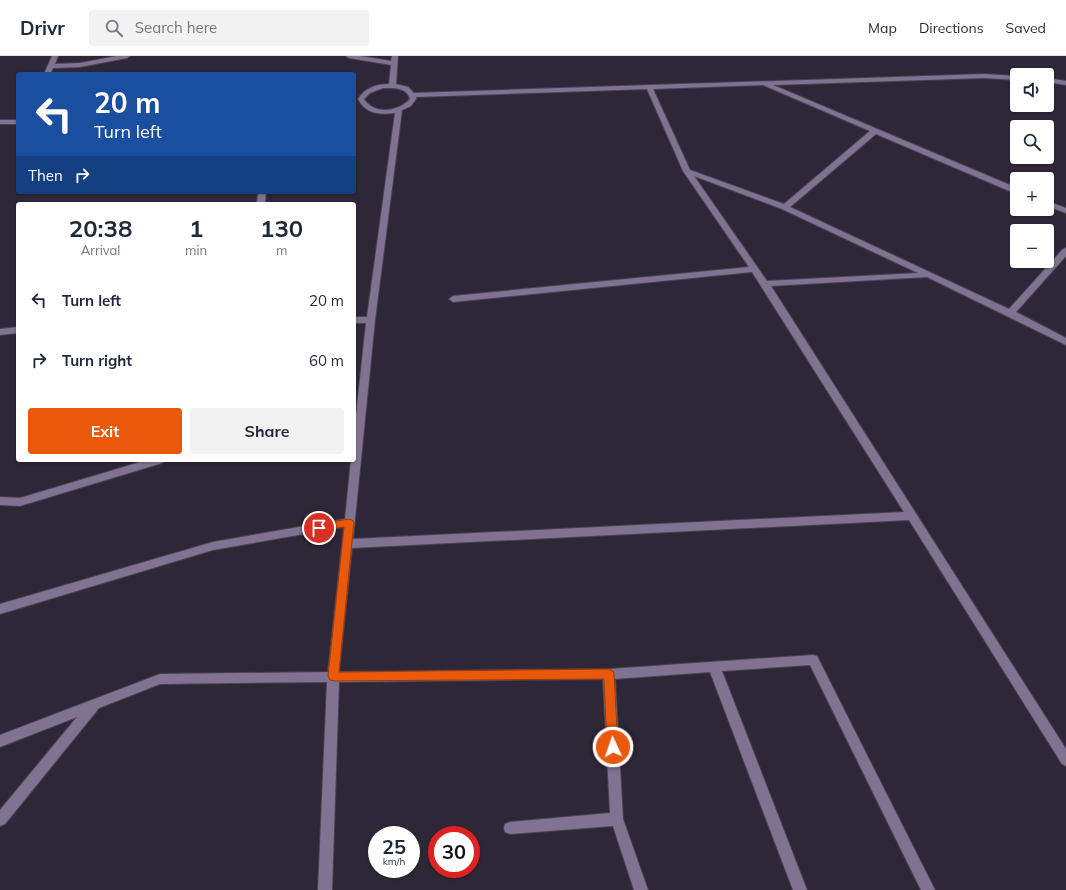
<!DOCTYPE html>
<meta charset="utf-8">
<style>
body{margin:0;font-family:Mulish,sans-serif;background:#f2f2f3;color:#1f2937;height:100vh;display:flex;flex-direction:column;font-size:15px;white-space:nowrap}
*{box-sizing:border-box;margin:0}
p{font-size:13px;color:#747a83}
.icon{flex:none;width:22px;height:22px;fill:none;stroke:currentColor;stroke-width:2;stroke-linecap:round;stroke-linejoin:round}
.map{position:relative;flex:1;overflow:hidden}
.panel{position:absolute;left:16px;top:146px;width:340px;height:260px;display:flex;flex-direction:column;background:#fff;border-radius:4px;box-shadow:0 1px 3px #0004}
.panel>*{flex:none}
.guide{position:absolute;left:16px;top:16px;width:340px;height:122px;border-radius:4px;box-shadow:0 1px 3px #0004;background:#1a4fa0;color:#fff;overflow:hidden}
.buttons{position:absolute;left:1010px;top:12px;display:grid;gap:8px}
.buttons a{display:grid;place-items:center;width:44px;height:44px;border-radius:4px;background:#fff;box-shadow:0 1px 3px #0004;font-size:20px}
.speed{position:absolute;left:368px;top:770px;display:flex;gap:8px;font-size:20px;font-weight:700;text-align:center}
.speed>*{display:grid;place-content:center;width:52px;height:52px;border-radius:50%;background:#fff;box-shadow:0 1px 3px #0004;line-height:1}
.speed small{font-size:10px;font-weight:400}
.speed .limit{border:6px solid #d22;background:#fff;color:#111}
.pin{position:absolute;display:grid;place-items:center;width:34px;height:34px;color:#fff;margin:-17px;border:2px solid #fff;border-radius:50%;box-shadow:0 1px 4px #0007}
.me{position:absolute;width:44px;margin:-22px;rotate:357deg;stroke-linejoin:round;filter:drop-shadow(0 0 3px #0008)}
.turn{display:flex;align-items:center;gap:14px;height:84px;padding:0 12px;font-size:18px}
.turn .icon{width:52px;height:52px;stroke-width:2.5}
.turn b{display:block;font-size:28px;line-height:34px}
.then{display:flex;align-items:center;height:38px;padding:0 12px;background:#0003;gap:8px;font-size:15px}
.eta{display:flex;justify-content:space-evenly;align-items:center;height:68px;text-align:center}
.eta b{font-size:24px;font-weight:700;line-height:28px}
.cta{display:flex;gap:8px;margin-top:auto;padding:8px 12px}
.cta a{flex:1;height:46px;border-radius:4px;background:#ea580c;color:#fff;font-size:16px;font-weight:700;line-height:46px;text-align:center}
.cta a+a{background:#f2f2f3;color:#1f2937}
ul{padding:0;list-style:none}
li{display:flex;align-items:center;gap:12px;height:60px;padding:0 12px}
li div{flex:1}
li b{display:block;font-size:15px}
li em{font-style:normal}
header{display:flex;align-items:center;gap:24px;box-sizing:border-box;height:56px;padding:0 20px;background:#fff;border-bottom:1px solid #e0e1e3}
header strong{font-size:19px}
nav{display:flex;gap:22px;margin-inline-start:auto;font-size:14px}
.search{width:280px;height:36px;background:#f2f2f3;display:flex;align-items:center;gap:10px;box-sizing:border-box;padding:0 14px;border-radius:4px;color:#747a83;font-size:15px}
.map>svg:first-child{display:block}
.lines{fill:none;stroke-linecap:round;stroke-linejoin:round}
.minor-casing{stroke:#484251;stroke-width:2}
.minor{fill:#7f7391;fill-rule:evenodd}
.route{fill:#ea580c;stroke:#983908}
</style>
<header>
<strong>Drivr</strong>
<div class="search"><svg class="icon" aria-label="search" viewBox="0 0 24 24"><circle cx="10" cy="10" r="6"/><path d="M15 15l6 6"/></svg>Search here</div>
<nav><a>Map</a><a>Directions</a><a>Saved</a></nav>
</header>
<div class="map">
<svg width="1066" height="834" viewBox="0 0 1066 834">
<rect width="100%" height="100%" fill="#2e2737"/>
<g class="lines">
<!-- minor casing -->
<g class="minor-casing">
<g id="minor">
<polygon points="52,0 58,0 55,8 80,7 117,0 130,0 127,2 80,11 53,12 50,18 44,18"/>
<path d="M 346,0 L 360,0 L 391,5 L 392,0 L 398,0 L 396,28 L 408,31 L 414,37 L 984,18 L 1017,20 L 1017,24 L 984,22 L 773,29 L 1017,132 L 1017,137 L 1014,137 L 876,78 L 790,151 L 1009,253 L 1063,193 L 1066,192 L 1066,200 L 1016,256 L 1066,282 L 1066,289 L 927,221 L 771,230 L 1066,693 L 1066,710 L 1062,708 L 909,464 L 352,492 L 339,616 L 609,613 L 813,599 L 817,600 L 935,834 L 921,834 L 810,609 L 722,615 L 807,834 L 793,834 L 710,616 L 615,623 L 623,763 L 648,834 L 634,834 L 613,770 L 510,778 L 505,776 L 504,772 L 505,768 L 510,766 L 610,757 L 603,623 L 339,626 L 332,834 L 318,834 L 327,626 L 160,628 L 99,652 L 5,768 L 0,770 L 0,754 L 77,661 L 0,691 L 0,679 L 160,618 L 328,616 L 344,471 L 213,494 L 0,558 L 0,548 L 213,486 L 345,463 L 351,404 L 354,404 L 354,378 L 366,267 L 354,267 L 354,261 L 367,261 L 395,57 C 379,59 366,58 358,43 C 365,32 376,28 389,28 L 391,9 L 349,2 ZM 763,29 L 870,75 L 784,148 L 690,114 L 653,33 ZM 383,32 C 393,32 407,31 410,43 C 398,56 374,59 364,43 L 370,37 ZM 647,33 L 683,115 L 749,211 L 453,240 L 449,243 L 453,246 L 752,216 L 904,456 L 353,483 L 375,264 L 402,54 L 411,50 L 416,43 L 416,41 ZM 694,120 L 782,153 L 918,217 L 767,225 Z"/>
<polygon points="1047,22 1066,25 1066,29 1047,26"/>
<rect x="0" y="64" width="18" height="4"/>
<polygon points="258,136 266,136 265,148 257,148"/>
<polygon points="1047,145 1066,152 1066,157 1047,150"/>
<polygon points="18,271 18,277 0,279 0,273"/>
<polygon points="147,404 164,404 162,407 20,450 0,449 0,441 20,442"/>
</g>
</g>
<!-- minor -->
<use href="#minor" class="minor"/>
</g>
<!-- route -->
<polygon class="route" points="349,463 352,464 354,466 339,616 609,613 613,615 614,618 618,691 617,694 613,696 609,694 607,691 604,623 334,625 330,624 328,620 344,471 319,475 315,474 314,472 315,469 319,468"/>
</svg>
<div class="buttons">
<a><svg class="icon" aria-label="sound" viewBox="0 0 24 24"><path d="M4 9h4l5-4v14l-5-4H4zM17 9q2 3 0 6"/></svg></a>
<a><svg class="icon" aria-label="search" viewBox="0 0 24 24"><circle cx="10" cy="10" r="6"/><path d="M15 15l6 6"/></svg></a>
<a>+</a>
<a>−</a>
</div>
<div class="speed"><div>25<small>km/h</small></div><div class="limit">30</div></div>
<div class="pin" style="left:319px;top:472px;background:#d93025"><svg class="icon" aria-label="arrive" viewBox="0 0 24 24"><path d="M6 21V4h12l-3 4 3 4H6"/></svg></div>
<svg class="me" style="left:613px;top:691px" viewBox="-20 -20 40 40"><circle r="17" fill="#ea580c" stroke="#fff" stroke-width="3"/><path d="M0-11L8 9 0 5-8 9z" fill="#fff"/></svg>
<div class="guide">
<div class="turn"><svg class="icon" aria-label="left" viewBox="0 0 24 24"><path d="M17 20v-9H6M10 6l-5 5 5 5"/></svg><div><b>20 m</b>Turn left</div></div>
<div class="then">Then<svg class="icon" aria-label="right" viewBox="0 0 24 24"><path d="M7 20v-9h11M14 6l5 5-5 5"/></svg></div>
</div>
<section class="panel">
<div class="eta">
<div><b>20:38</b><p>Arrival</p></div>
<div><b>1</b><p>min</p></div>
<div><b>130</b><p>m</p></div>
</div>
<ul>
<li><svg class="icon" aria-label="left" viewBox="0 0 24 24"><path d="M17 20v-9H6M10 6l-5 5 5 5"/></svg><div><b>Turn left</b></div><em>20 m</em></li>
<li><svg class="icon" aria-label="right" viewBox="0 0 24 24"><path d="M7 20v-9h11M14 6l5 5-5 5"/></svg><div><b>Turn right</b></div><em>60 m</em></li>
</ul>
<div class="cta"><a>Exit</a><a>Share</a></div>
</section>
</div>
